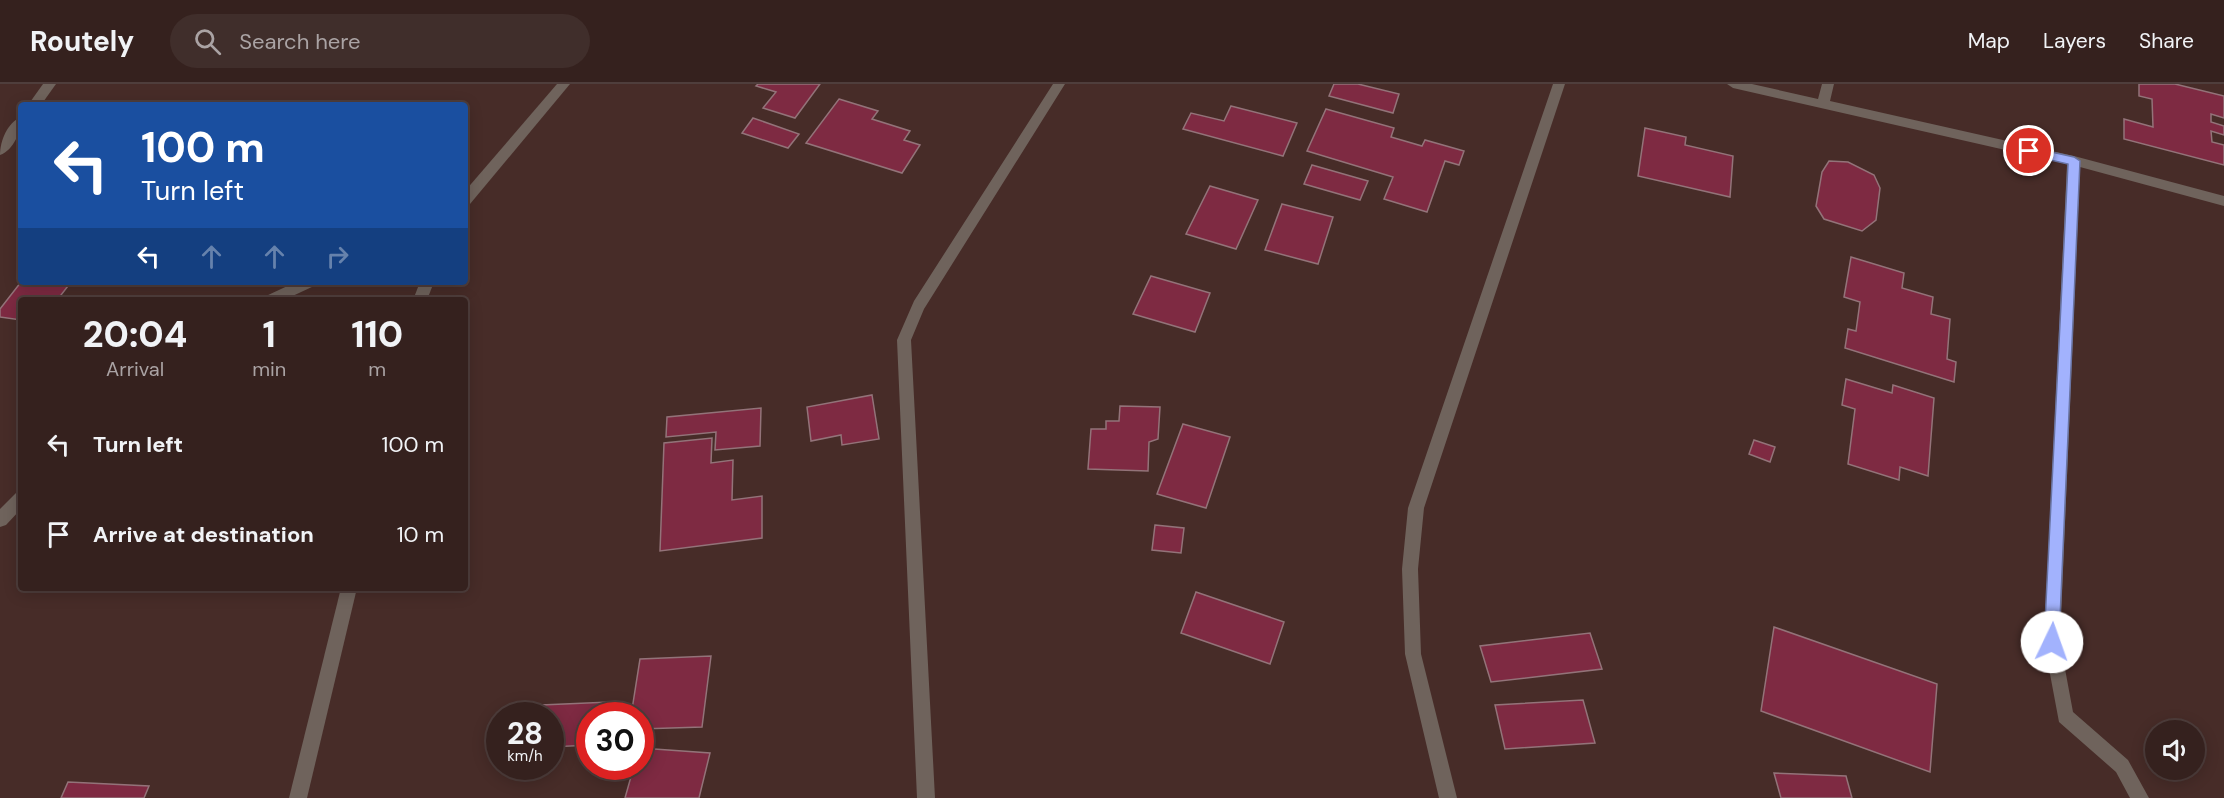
<!DOCTYPE html>
<style>
body{margin:0;font-family:"DM Sans",sans-serif;background:#402e2b;color:#f1f3f6;height:100vh;display:flex;flex-direction:column;font-size:22px;white-space:nowrap}
*{box-sizing:border-box;margin:0}
p{font-size:20px;color:#aaa3a4}
.icon{flex:none;width:33px;height:33px;fill:none;stroke:currentColor;stroke-width:2;stroke-linecap:round;stroke-linejoin:round}
.map{position:relative;flex:1;overflow:hidden}
.drawer{position:absolute;left:18px;top:213px;width:450px;height:294px;display:flex;flex-direction:column;background:#35211e;border-radius:6px;box-shadow:0 3px 15px #0003,0 0 0 2px #4f3e3c}
.drawer>*{flex:none}
.hud{position:absolute;left:18px;top:18px;width:450px;height:183px;border-radius:6px;box-shadow:0 3px 15px #0003,0 0 0 2px #4f3e3c;background:#1a4fa0;color:#fff;overflow:hidden}
.buttons{position:absolute;left:2145px;top:636px;display:grid;gap:12px}
.buttons a{display:grid;place-items:center;width:60px;height:60px;border-radius:50%;background:#35211e;box-shadow:0 3px 15px #0003,0 0 0 2px #4f3e3c;font-size:30px}
.speed{position:absolute;left:486px;top:618px;display:flex;gap:12px;font-size:30px;font-weight:700;text-align:center}
.speed>*{display:grid;place-content:center;width:78px;height:78px;border-radius:50%;background:#35211e;box-shadow:0 3px 15px #0003,0 0 0 2px #4f3e3c;line-height:1}
.speed small{font-size:15px;font-weight:400}
.speed .limit{border:9px solid #d22;background:#fff;color:#111}
.pin{position:absolute;display:grid;place-items:center;width:51px;height:51px;color:#fff;margin:-26px;border:3px solid #fff;border-radius:50%;box-shadow:0 2px 6px #0007}
.me{position:absolute;width:66px;margin:-33px;rotate:3deg;stroke-linejoin:round;filter:drop-shadow(0 0 4px #0008)}
.turn{display:flex;align-items:center;gap:21px;height:126px;padding:0 24px;font-size:27px}
.turn .icon{width:78px;height:78px;stroke-width:2.5}
.turn b{display:block;font-size:42px;line-height:51px}
.lanes{display:flex;align-items:center;height:57px;padding:0 24px;background:#0003;justify-content:center;gap:30px;direction:ltr}
.lanes .off{opacity:.35}
.eta{display:flex;justify-content:space-evenly;align-items:center;height:102px;text-align:center}
.eta b{font-size:36px;font-weight:800;line-height:42px}
ul{padding:0;list-style:none}
li{display:flex;align-items:center;gap:18px;height:90px;padding:0 24px}
li div{flex:1}
li b{display:block;font-size:22px}
li em{font-style:normal}
header{display:flex;align-items:center;gap:36px;box-sizing:border-box;height:84px;padding:0 30px;background:#35211e;border-bottom:2px solid #4f3e3c}
header strong{font-size:28px}
nav{display:flex;gap:33px;margin-inline-start:auto;font-size:21px}
.search{width:420px;height:54px;background:#402e2b;display:flex;align-items:center;gap:15px;box-sizing:border-box;padding:0 21px;border-radius:33px;color:#aaa3a4;font-size:22px}
.map>svg:first-child{display:block}
.building{fill:#7e2a42;stroke:#937379;stroke-width:1.5}
.lines{fill:none;stroke-linecap:round;stroke-linejoin:round}
.minor{fill:#6f635c;fill-rule:evenodd}
.route{fill:#a2b2fd;stroke:#6974a4;stroke-width:1.5}
</style>
<header>
<strong>Routely</strong>
<div class="search"><svg class="icon" aria-label="search" viewBox="0 0 24 24"><circle cx="10" cy="10" r="6"/><path d="M15 15l6 6"/></svg>Search here</div>
<nav><a>Map</a><a>Layers</a><a>Share</a></nav>
</header>
<div class="map">
<svg width="2224" height="714" viewBox="0 0 2224 714">
<rect width="100%" height="100%" fill="#472c28"/>
<!-- building -->
<g class="building">
<polygon points="758,0 820,0 795,34 763,24 776,8 756,2"/>
<polygon points="1334,0 1358,0 1399,10 1393,29 1329,12"/>
<polygon points="2139,0 2175,0 2224,12 2224,34 2211,30 2211,38 2224,42 2224,51 2211,47 2212,58 2224,61 2224,81 2124,55 2124,35 2153,43 2152,15 2139,12"/>
<polygon points="839,15 878,27 872,35 910,47 904,56 920,61 902,89 806,59"/>
<polygon points="1231,22 1297,39 1283,72 1183,45 1191,29 1224,37"/>
<polygon points="1326,25 1394,44 1391,53 1422,62 1425,56 1464,67 1459,81 1445,77 1427,128 1384,115 1393,93 1307,67"/>
<polygon points="753,34 799,50 788,64 742,49"/>
<polygon points="1645,44 1686,53 1685,61 1733,72 1730,113 1638,92"/>
<polygon points="1829,77 1848,78 1874,91 1880,104 1876,136 1862,147 1824,135 1816,122 1822,88"/>
<polygon points="1312,81 1368,97 1360,116 1304,100"/>
<polygon points="1210,102 1258,116 1236,165 1186,150"/>
<polygon points="1282,120 1333,133 1318,180 1265,166"/>
<polygon points="1851,173 1904,189 1902,204 1933,213 1931,230 1950,235 1947,275 1956,278 1954,298 1845,264 1848,245 1856,247 1860,218 1844,213"/>
<polygon points="1151,192 1210,209 1195,248 1133,230"/>
<polygon points="21,198 71,198 58,215 41,213 39,216 21,216 21,236 0,233 0,225"/>
<polygon points="1846,295 1892,309 1893,301 1934,314 1928,392 1900,383 1899,396 1848,380 1855,325 1842,321"/>
<polygon points="872,311 879,355 842,361 841,351 811,357 807,323"/>
<polygon points="1120,322 1160,323 1158,355 1149,358 1148,387 1088,385 1091,345 1106,345 1106,337 1119,337"/>
<polygon points="761,324 760,362 715,366 716,348 666,353 667,333"/>
<polygon points="1183,340 1230,353 1206,424 1157,410"/>
<polygon points="712,354 711,379 733,376 732,416 762,412 762,454 660,467 664,359"/>
<polygon points="1754,356 1775,363 1770,378 1749,370"/>
<polygon points="1155,441 1184,444 1181,469 1152,466"/>
<polygon points="1196,508 1284,538 1270,580 1181,549"/>
<polygon points="1774,543 1937,600 1930,688 1761,627"/>
<polygon points="1590,549 1602,585 1491,598 1480,562"/>
<polygon points="711,572 702,643 640,645 640,632 631,632 640,575"/>
<polygon points="1583,616 1595,659 1505,665 1495,621"/>
<polygon points="610,618 608,632 590,632 590,661 550,663 550,632 539,632 541,621"/>
<polygon points="640,664 710,669 699,714 625,714 634,682 640,682"/>
<polygon points="1774,689 1846,692 1852,714 1781,714"/>
<polygon points="68,698 149,702 144,714 61,714"/>
</g>
<g class="lines">
<!-- minor -->
<g class="minor">
<polygon points="43,0 56,0 41,21 28,21"/>
<polygon points="557,0 570,0 470,120 465,121 465,107"/>
<polygon points="1053,0 1065,0 924,225 911,256 935,714 917,714 897,256 914,217"/>
<polygon points="1553,0 1565,0 1424,424 1418,485 1421,570 1457,714 1439,714 1405,570 1402,485 1408,424"/>
<polygon points="1727,0 1752,0 1818,15 1822,0 1834,0 1830,17 2074,72 2224,112 2224,122 2080,83 2060,558 2073,628 2128,676 2149,714 2130,714 2116,688 2059,638 2044,558 2067,80 1733,4"/>
<path d="M 21,33 C 21,47 14,66 0,71 C 0,57 7,39 21,33 Z"/>
<polygon points="296,198 316,198 314,202 284,216 264,216 266,212"/>
<polygon points="420,198 434,198 427,216 413,216"/>
<polygon points="21,407 21,425 6,441 0,443 0,425 16,409"/>
<polygon points="341,504 357,504 307,714 289,714"/>
</g>
</g>
<!-- route -->
<polygon class="route" points="2029,63 2074,73 2080,77 2059,558 2057,563 2052,565 2046,563 2044,558 2068,80 2024,70 2023,67"/>
</svg>
<div class="buttons">
<a><svg class="icon" aria-label="sound" viewBox="0 0 24 24"><path d="M4 9h4l5-4v14l-5-4H4zM17 9q2 3 0 6"/></svg></a>
</div>
<div class="speed"><div>28<small>km/h</small></div><div class="limit">30</div></div>
<div class="pin" style="left:2029px;top:67px;background:#d93025"><svg class="icon" aria-label="arrive" viewBox="0 0 24 24"><path d="M6 21V4h12l-3 4 3 4H6"/></svg></div>
<svg class="me" style="left:2052px;top:558px" viewBox="-20 -20 40 40"><circle r="19" fill="#fff"/><path d="M0-13L10 11 0 6-10 11z" fill="#a2b2fd"/></svg>
<div class="hud">
<div class="turn"><svg class="icon" aria-label="left" viewBox="0 0 24 24"><path d="M17 20v-9H6M10 6l-5 5 5 5"/></svg><div><b>100 m</b>Turn left</div></div>
<div class="lanes"><svg class="icon" aria-label="left" viewBox="0 0 24 24"><path d="M17 20v-9H6M10 6l-5 5 5 5"/></svg><svg class="icon off" aria-label="ahead" viewBox="0 0 24 24"><path d="M12 20V5M6 11l6-6 6 6"/></svg><svg class="icon off" aria-label="ahead" viewBox="0 0 24 24"><path d="M12 20V5M6 11l6-6 6 6"/></svg><svg class="icon off" aria-label="right" viewBox="0 0 24 24"><path d="M7 20v-9h11M14 6l5 5-5 5"/></svg></div>
</div>
<section class="drawer">
<div class="eta">
<div><b>20:04</b><p>Arrival</p></div>
<div><b>1</b><p>min</p></div>
<div><b>110</b><p>m</p></div>
</div>
<ul>
<li><svg class="icon" aria-label="left" viewBox="0 0 24 24"><path d="M17 20v-9H6M10 6l-5 5 5 5"/></svg><div><b>Turn left</b></div><em>100 m</em></li>
<li><svg class="icon" aria-label="arrive" viewBox="0 0 24 24"><path d="M6 21V4h12l-3 4 3 4H6"/></svg><div><b>Arrive at destination</b></div><em>10 m</em></li>
</ul>
</section>
</div>
